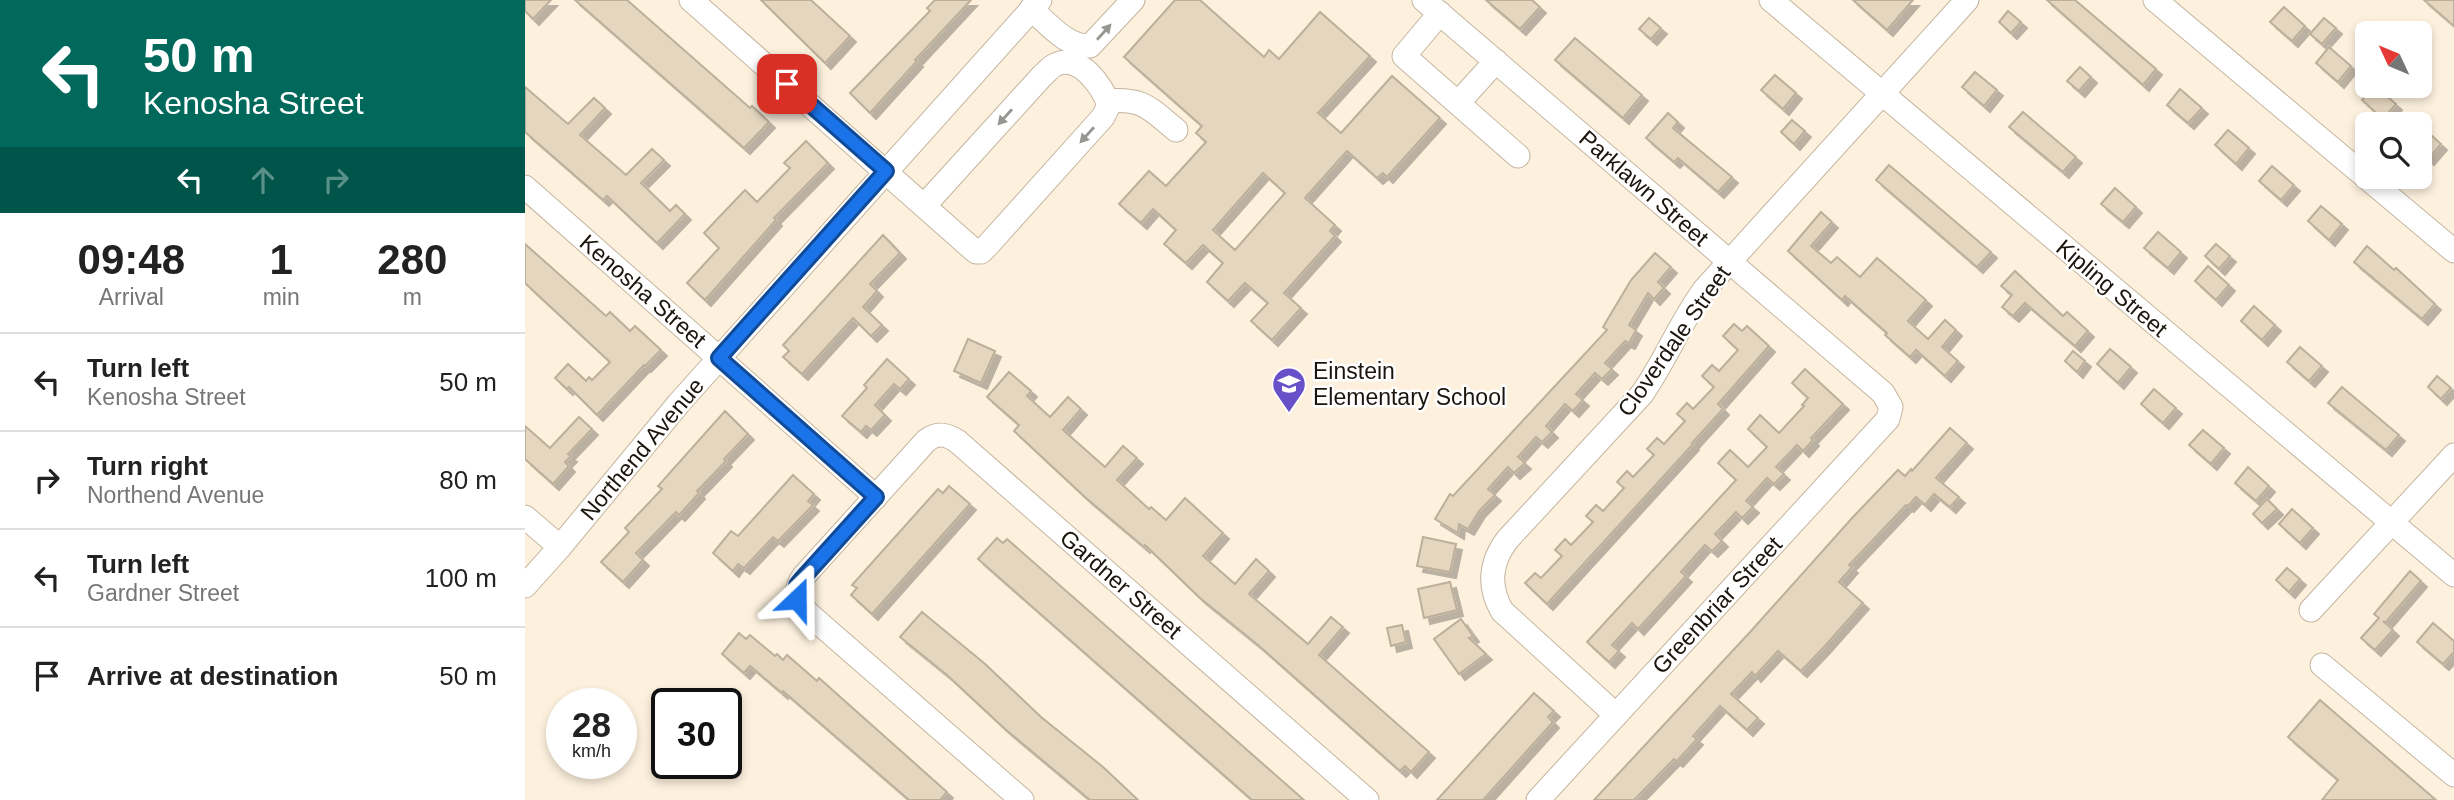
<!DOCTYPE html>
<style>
body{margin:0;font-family:Helvetica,sans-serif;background:#f6f6f6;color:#222;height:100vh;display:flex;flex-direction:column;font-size:26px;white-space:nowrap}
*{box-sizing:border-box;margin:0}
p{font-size:23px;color:#767676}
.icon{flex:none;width:38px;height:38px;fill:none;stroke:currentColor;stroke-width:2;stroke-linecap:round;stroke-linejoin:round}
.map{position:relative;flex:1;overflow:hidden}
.details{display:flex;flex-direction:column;background:#fff;width:525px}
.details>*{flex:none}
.top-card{background:#00695c;color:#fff;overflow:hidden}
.needle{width:46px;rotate:314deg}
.fabs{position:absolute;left:1830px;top:21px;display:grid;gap:14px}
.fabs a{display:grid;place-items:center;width:77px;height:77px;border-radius:10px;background:#fff;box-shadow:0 4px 10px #0003;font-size:35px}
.speed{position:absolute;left:21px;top:688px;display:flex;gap:14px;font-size:35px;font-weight:700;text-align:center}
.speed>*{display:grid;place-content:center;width:91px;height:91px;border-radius:50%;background:#fff;box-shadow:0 4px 10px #0003;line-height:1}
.speed small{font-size:18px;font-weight:400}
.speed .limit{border:4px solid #111;border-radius:10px;background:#fff;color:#111}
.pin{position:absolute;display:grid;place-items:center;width:60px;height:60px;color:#fff;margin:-30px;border-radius:14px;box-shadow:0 4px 10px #0006}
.me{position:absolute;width:77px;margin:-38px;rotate:23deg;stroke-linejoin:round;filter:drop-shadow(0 0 5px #0008)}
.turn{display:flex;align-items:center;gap:24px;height:147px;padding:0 28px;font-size:32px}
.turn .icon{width:91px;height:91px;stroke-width:2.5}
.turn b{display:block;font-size:49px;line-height:60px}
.lanes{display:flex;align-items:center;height:66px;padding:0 28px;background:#0003;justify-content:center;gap:35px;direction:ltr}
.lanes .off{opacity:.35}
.eta{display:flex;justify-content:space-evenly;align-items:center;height:119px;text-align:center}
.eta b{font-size:42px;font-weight:700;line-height:49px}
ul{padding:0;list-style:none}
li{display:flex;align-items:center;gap:21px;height:98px;padding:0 28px;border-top:2px solid #e0e0e0}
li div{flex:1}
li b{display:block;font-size:26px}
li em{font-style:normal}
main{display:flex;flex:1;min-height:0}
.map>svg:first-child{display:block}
.building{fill:#e5d6c0;stroke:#bdaf99;stroke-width:2;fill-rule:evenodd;filter:url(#shadow)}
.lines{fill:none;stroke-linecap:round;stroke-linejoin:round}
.minor-casing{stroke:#c4b59f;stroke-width:25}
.minor{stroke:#fff;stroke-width:23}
.oneway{fill:#989692}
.route-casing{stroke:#114b97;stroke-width:18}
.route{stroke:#1a73e8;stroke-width:12}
.labels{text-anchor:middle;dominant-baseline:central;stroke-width:5;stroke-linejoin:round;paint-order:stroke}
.street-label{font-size:23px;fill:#1b150d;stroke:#fff}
.poi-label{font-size:23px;fill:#1b150d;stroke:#fff;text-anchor:start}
</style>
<main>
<section class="details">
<div class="top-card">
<div class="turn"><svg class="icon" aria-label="left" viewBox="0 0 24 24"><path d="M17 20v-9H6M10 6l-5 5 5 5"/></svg><div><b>50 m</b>Kenosha Street</div></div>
<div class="lanes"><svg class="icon" aria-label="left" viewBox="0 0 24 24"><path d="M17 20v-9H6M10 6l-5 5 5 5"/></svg><svg class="icon off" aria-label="ahead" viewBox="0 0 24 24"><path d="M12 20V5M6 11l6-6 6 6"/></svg><svg class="icon off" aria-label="right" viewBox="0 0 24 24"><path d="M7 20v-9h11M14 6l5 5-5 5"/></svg></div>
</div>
<div class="eta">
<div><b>09:48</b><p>Arrival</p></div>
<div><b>1</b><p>min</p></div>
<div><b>280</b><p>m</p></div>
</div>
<ul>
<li><svg class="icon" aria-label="left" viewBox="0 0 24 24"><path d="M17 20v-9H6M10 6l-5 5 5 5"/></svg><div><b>Turn left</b><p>Kenosha Street</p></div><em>50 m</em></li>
<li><svg class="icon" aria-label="right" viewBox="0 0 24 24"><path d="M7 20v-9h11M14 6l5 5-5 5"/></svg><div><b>Turn right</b><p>Northend Avenue</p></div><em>80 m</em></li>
<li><svg class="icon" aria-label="left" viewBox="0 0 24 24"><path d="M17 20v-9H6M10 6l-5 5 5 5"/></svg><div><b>Turn left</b><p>Gardner Street</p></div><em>100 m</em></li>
<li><svg class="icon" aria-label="arrive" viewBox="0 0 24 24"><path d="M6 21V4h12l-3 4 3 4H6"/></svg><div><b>Arrive at destination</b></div><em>50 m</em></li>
</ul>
</section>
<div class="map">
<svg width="1929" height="800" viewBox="0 0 1929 800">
<defs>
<filter id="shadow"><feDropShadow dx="6" dy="6" stdDeviation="0" flood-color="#0004"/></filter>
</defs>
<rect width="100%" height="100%" fill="#fdf1de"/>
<!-- building -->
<g class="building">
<polygon points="0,0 26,0 8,19 0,11"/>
<polygon points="50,0 102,0 225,108 227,106 244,122 219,148"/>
<polygon points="236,0 286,0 325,36 300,63"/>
<polygon points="410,0 446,0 390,60 392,61 345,113 325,93 405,11 402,8"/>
<path d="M 650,0 L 675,0 L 739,57 L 744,50 L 754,59 L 795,12 L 845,56 L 793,113 L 816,133 L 867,76 L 915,118 L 862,177 L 858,173 L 852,178 L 822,151 L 780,198 L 810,225 L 805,231 L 810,236 L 759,293 L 776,308 L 747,340 L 726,321 L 743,303 L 720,283 L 703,301 L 682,282 L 698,263 L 678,245 L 661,263 L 639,244 L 651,230 L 628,209 L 616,223 L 594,204 L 624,171 L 641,186 L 681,142 L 671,133 L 677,126 L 599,57 ZM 738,173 L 760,193 L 710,250 L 688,230 Z"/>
<polygon points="961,0 1007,0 1015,7 995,29"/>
<polygon points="1328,0 1388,0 1362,30"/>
<polygon points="1522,0 1550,0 1631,69 1618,85"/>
<polygon points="1899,0 1929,0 1929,26"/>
<polygon points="1759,7 1780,26 1767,41 1745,22"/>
<polygon points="1483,11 1496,22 1486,33 1474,22"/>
<polygon points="1124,18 1136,28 1126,39 1114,29"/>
<polygon points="1799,18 1811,28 1797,44 1785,34"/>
<polygon points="1050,38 1117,95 1098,118 1030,60"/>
<polygon points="1804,47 1826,66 1813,82 1791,63"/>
<polygon points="1555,67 1566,77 1554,91 1542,81"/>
<polygon points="1450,72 1472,90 1459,106 1437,87"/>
<polygon points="1250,75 1271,93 1258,109 1236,90"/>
<polygon points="1850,86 1871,104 1858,119 1837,100"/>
<polygon points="0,87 43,124 69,98 80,108 55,135 101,175 127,149 139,160 116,183 145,211 151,205 160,214 132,243 82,196 78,200 0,132"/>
<polygon points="1655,89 1677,108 1663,123 1642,105"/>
<polygon points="1498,112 1551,157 1538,172 1484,127"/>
<polygon points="1143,113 1153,122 1148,128 1207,177 1193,192 1153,158 1149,162 1121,138"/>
<polygon points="1267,120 1280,131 1269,144 1256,132"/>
<polygon points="1895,125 1916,144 1903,159 1895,152"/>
<polygon points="1703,130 1724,148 1711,164 1690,145"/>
<polygon points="281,141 303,163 249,218 251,220 180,300 162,283 194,248 179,233 220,190 232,202 265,168 259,163"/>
<polygon points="1364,165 1466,252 1452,267 1351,180"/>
<polygon points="1747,166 1769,185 1756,200 1734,181"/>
<polygon points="1590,188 1611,207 1598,222 1576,204"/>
<polygon points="1796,206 1817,224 1804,240 1783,221"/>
<polygon points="1296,212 1307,222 1286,246 1306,263 1312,257 1335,277 1352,258 1401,300 1383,321 1403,339 1420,320 1431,330 1417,347 1433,361 1420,376 1391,350 1385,357 1360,335 1362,333 1320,296 1317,300 1263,251"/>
<polygon points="1633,232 1656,252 1643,268 1619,248"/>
<polygon points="358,235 375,253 345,284 352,291 338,307 357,325 346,336 328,318 277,374 258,357 264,351 258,345"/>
<polygon points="0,244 81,316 85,312 105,331 110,326 136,350 120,366 119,365 72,415 44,387 42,389 30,378 43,364 61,381 64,377 67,380 85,362 0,283"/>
<polygon points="1691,244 1705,256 1694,269 1680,256"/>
<polygon points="1842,246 1869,270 1871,268 1910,304 1897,319 1829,262"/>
<polygon points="1130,253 1146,267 1133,282 1139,288 1129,299 1123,293 1104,325 1111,330 1104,343 1100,341 1080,363 1087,369 1077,379 1070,373 1051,394 1058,400 1048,411 1040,404 1021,426 1027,432 1017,442 1011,437 993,457 1000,463 989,473 983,467 963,489 970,495 954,511 943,529 934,524 933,533 910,519 925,494 928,496 1082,330 1078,327 1106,280"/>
<polygon points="1683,266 1704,285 1691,300 1670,281"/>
<polygon points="1490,271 1538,316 1542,312 1563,331 1550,346 1500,303 1488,316 1477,307 1487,295 1476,286"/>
<polygon points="1729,306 1750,325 1737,340 1716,321"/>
<polygon points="1209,324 1217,331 1222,326 1244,346 1193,404 1198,409 1167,443 1168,444 1022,604 1000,583 1010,573 1016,578 1037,556 1030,550 1040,539 1046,545 1068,522 1061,516 1071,505 1078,511 1099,488 1092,482 1102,471 1108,477 1129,455 1122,449 1132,438 1139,444 1160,421 1152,414 1162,403 1168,409 1189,387 1177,376 1187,365 1194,371 1213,350 1198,336"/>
<polygon points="443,339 470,351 456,383 429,371"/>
<polygon points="1775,347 1797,366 1784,381 1762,362"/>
<polygon points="1585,349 1606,367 1593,383 1572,364"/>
<polygon points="1548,351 1560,361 1552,372 1540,361"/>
<polygon points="362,359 384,379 375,389 369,384 350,405 360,415 346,430 341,426 336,432 317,416 342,388 339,385"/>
<polygon points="1280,369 1318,404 1286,438 1288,440 1278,451 1272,445 1251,467 1259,474 1249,484 1242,478 1221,501 1228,507 1217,518 1211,512 1190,534 1197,541 1187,551 1180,545 1156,572 1161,576 1113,629 1107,623 1087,645 1094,651 1084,662 1062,642 1211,480 1193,463 1205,450 1223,467 1242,447 1223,429 1235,415 1254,433 1279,406 1277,405 1283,398 1267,383"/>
<polygon points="484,372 506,391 502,396 525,417 543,397 556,409 538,430 580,467 598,446 612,458 592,480 624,509 626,507 641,520 660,498 698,533 678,556 710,584 731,559 744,571 724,594 783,644 806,617 818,627 794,655 904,752 886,772 880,766 875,771 733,645 675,598 620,545 619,547 561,498 489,431 494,425 462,397"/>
<polygon points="1912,376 1926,388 1916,399 1903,387"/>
<polygon points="1817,387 1874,435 1861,450 1803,403"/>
<polygon points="1629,389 1651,408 1638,423 1616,404"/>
<polygon points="200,411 223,434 199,459 201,461 172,491 174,493 154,515 151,512 111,553 118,560 98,582 76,562 104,532 100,528 137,489 133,486"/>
<polygon points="54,417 67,429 43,454 46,456 40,462 44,466 28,484 0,459 0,426 25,448"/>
<polygon points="1425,428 1442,443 1411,478 1434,497 1425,507 1409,494 1400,505 1391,497 1383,506 1381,505 1324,565 1327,567 1314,582 1338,603 1299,647 1276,671 1253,651 1230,676 1227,672 1206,694 1233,718 1222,730 1195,706 1168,736 1172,739 1152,761 1149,759 1109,800 1069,800 1226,631 1328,517 1373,470 1380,476 1386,469 1387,471"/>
<polygon points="1678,430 1699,448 1686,464 1664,445"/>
<polygon points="1723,467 1744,486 1731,501 1710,483"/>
<polygon points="268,475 289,494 283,501 288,505 253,541 248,537 219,568 213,564 208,571 188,553 206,531 213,536"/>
<polygon points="424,486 445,504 347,614 326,595 332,588 327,585 413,489 418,493"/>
<polygon points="1742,499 1752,509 1737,523 1728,514"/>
<polygon points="1767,509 1788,528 1775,543 1754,524"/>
<polygon points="898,537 931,544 925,572 892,566"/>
<polygon points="472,538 478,543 482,539 779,800 727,800 453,559"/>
<polygon points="1762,568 1775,579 1764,592 1751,580"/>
<polygon points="1885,571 1896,581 1860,623 1858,621 1868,630 1850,650 1836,638 1854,618 1849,614"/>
<polygon points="925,582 932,610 899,618 893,589"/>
<polygon points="397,612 459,663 516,717 578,767 613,800 565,800 480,729 422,675 375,637"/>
<polygon points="936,619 948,636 944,638 961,654 934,674 909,639"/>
<polygon points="1908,623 1929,641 1929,652 1918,664 1892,642"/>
<polygon points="877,625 881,642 866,646 862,628"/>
<polygon points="214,633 221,639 225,635 250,656 252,654 258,660 262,655 292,681 294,678 422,792 415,800 384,800 258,691 257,693 225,666 219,673 197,654"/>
<polygon points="1009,693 1029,711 1023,717 1028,722 958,800 912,800"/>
<polygon points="1795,700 1911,800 1797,800 1813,780 1763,737"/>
</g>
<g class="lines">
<!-- minor casing -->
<g class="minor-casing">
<g id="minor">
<path d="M 166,0 L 451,252 L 456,252 L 463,245 L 578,117 L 584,105 C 578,87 554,52 530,65 C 525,67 521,73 517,76 L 399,206"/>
<polyline points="899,0 1358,393 1366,407 1363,419 1013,800"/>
<polyline points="1246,0 1929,575"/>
<polyline points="1630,0 1929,251"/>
<path d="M 506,9 C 523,23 541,47 565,46 L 608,0"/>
<polyline points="915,13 879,56 993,156"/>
<path d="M 582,101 C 619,98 624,108 651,130"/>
<polyline points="933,103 971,61"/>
<polyline points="0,187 351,497"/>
<polyline points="0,517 35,547"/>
<polyline points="0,586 35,547 154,403 515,0"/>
<polyline points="1786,610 1929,455"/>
<polyline points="1797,665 1929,775"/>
<path d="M 1091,715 L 977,611 C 963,586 965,563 982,540 L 1117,394 C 1140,361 1155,323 1179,290 L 1442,0"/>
<path d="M 497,800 L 286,616 C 273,604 267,593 278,577 L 401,441 C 412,432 421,434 432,441 L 842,800"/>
</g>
</g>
<!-- minor -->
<use href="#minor" class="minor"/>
</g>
<!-- one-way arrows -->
<defs><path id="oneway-solid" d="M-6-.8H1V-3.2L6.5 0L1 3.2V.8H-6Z" transform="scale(1.75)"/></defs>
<g class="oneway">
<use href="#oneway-solid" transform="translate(579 32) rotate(-48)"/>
<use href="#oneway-solid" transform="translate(480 117) rotate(132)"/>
<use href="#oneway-solid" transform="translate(562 135) rotate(132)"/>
</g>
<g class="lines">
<!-- route casing -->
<g class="route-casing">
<polyline id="route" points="262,84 361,171 194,358 351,497 276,580 272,585 272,599"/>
</g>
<!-- route -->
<use href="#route" class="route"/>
</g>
<!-- icons -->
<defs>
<g id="school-pin" transform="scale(1.75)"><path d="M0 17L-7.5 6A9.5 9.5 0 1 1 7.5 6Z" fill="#6850c9" stroke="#fff"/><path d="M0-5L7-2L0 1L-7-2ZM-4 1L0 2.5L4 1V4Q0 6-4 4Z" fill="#fff"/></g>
</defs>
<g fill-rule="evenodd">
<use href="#school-pin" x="764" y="384"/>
</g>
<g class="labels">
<!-- street labels -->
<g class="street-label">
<text transform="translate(1119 188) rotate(41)">Parklawn Street</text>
<text transform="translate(1587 288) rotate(40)">Kipling Street</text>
<text transform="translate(118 291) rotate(41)">Kenosha Street</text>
<text transform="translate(1149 341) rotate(-55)">Cloverdale Street</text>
<text transform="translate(117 449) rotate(-50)">Northend Avenue</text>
<text transform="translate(596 584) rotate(41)">Gardner Street</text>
<text transform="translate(1192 605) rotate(-47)">Greenbriar Street</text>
</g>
<!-- poi labels -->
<g class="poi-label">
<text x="788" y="371">Einstein<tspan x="788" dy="26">Elementary School</tspan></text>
</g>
</g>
</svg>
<div class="fabs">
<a><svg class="needle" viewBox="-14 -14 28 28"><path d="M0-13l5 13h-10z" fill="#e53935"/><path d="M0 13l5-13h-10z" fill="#767676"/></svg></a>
<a><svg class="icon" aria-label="search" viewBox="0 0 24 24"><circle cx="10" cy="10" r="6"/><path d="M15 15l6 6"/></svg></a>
</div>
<div class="speed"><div>28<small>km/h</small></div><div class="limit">30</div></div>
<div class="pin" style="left:262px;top:84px;background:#d93025"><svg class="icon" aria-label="arrive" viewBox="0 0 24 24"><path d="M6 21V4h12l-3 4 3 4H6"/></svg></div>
<svg class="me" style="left:272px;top:599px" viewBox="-20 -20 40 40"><path d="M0-17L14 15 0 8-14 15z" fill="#1a73e8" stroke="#fff" stroke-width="4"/></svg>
</div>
</main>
